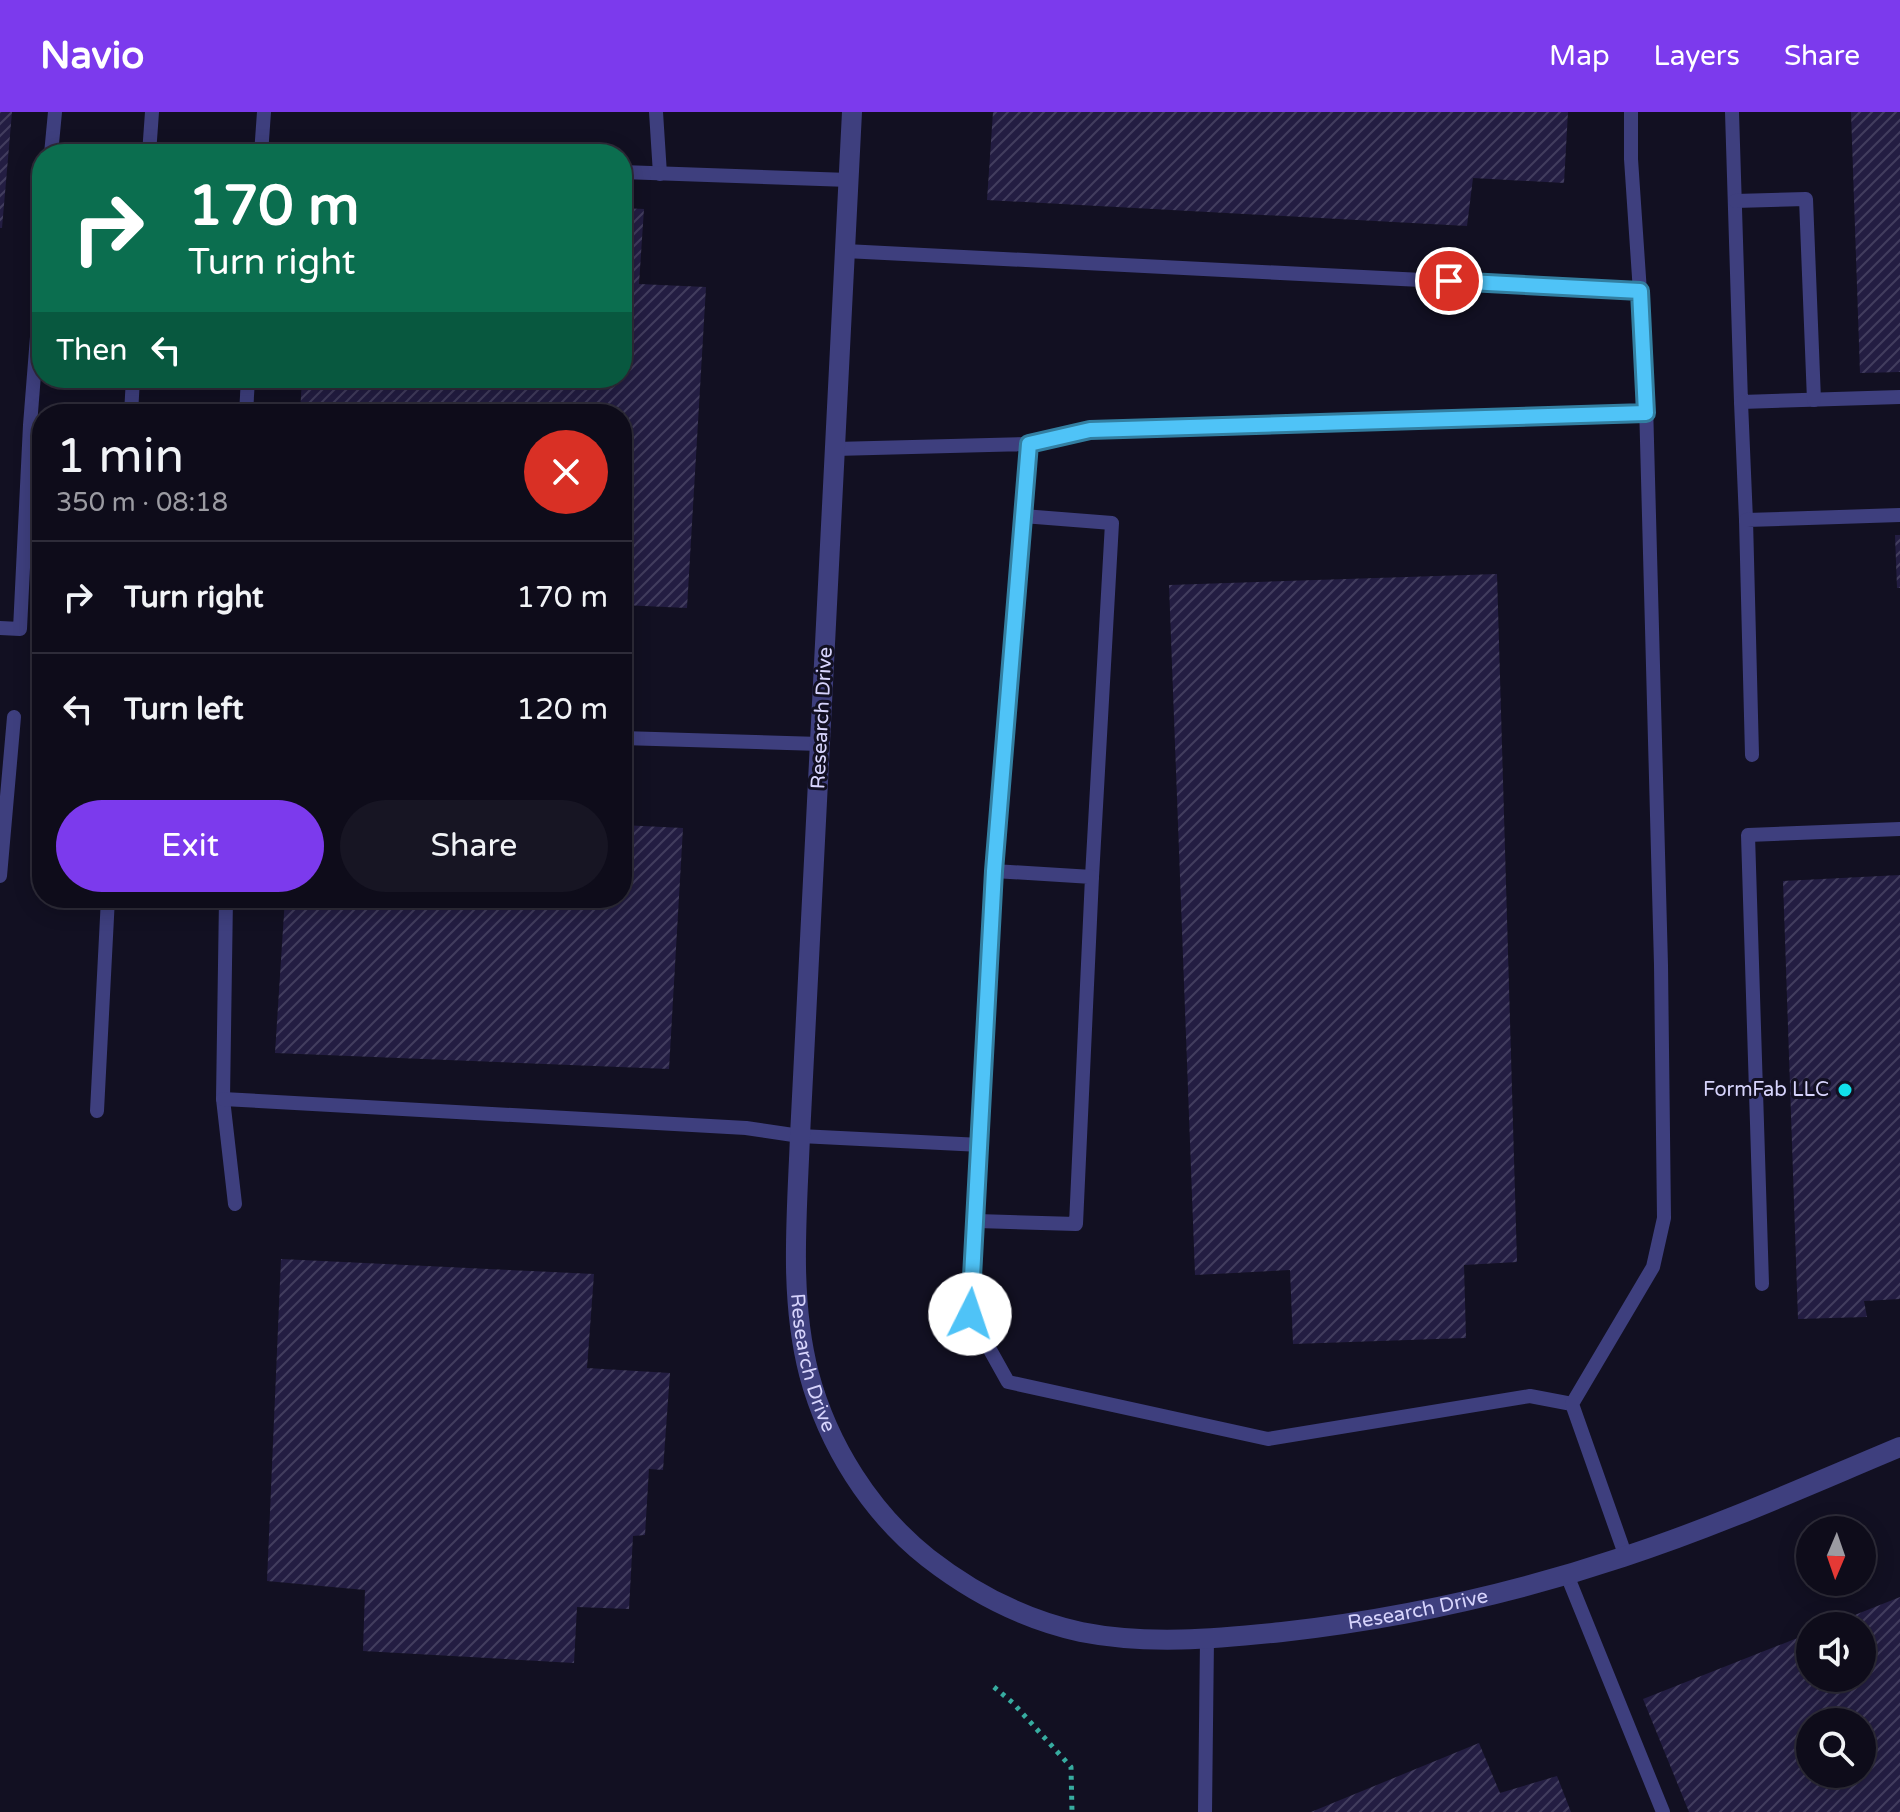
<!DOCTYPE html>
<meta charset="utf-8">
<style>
body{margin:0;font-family:"Varela Round",sans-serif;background:#171523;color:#f1f3f6;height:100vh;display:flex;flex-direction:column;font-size:30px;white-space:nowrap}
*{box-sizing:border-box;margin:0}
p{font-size:26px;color:#9b9ba2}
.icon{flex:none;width:44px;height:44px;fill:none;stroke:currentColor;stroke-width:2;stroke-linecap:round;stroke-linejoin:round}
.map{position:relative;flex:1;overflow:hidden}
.details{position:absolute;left:32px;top:292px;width:600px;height:504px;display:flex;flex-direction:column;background:#0e0c1a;border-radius:32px;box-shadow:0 4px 20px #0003,0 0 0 2px #2e2c39}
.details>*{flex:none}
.top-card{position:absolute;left:32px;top:32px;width:600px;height:244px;border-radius:32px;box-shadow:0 4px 20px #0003,0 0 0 2px #2e2c39;background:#0b6e4f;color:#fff;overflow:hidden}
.needle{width:52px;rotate:182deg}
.controls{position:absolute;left:1796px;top:1404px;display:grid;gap:16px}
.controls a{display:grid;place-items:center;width:80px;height:80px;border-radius:50%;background:#0e0c1a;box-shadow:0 4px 20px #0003,0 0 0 2px #2e2c39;font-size:40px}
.pin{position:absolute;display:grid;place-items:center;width:68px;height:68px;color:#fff;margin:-34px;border:4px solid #fff;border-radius:50%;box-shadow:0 2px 8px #0007}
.me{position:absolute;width:88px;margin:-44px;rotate:4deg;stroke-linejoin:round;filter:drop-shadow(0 0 6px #0008)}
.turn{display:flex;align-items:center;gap:28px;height:168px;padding:0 24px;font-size:36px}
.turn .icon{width:104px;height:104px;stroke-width:2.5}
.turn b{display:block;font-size:56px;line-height:68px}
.then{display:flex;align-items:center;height:76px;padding:0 24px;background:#0003;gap:16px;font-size:30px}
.round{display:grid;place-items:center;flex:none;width:84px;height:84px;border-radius:42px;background:#171523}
.head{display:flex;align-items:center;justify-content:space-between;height:136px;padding:0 24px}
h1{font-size:48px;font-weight:600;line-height:60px}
.button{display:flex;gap:16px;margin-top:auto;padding:16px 24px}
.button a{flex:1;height:92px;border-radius:48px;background:#7c3aed;color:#fff;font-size:32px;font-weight:600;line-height:92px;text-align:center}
.button a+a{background:#171523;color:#f1f3f6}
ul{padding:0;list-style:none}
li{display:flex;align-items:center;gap:24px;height:112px;padding:0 24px;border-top:2px solid #2e2c39}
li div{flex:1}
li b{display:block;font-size:30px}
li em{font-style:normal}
header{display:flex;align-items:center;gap:48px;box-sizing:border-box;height:112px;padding:0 40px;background:#7c3aed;color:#fff}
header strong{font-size:38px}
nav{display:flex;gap:44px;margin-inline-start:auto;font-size:28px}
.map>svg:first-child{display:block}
.building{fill:url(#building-hatch);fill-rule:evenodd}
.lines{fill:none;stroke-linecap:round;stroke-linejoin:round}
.path{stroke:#37aca0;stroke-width:5;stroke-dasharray:4 6;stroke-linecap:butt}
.service{stroke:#3e3f7e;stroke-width:14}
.minor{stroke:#3e3f7e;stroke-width:20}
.route-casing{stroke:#337fa1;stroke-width:20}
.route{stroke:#4fc3f7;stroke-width:14}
.poi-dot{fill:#11e0eb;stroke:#121022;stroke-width:3}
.labels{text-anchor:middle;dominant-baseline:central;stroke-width:6;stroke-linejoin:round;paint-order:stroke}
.street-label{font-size:20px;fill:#d7d4fc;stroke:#121022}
.poi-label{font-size:20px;fill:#d7d4fc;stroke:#121022;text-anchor:end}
</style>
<header>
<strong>Navio</strong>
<nav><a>Map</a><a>Layers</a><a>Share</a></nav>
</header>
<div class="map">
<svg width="1900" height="1700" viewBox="0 0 1900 1700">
<defs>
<pattern id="building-hatch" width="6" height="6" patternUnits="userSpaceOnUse" patternTransform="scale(2)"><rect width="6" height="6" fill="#231d42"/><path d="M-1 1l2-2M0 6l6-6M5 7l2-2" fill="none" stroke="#423d5e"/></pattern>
</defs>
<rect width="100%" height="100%" fill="#121022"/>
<!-- building -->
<g class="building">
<polygon points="0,0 12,0 2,116 0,116"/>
<polygon points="993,0 1568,0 1564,71 1473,66 1467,114 987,88"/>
<polygon points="1851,0 1900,0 1900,260 1860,261"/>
<polygon points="622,96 644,97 639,172 706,175 687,496 622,493 622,302 300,302 302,266 622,266"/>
<polygon points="1895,423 1900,423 1900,476 1897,476"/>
<polygon points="1497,462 1517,1150 1464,1153 1466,1226 1293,1232 1290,1158 1195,1163 1169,473"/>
<polygon points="622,713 683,716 669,957 275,941 285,786 622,786"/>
<polygon points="1900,763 1900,1187 1864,1189 1867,1205 1798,1207 1783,769"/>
<polygon points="281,1147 594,1162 587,1256 670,1261 663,1358 649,1357 645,1423 633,1424 629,1497 577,1495 574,1551 363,1539 365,1478 267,1469"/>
<path d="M 1900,1485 L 1900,1700 L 1689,1700 L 1643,1587 L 1810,1521 L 1810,1566 L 1862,1566 L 1862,1514 L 1827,1514 ZM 1810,1610 L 1862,1610 L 1862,1662 L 1810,1662 Z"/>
<polygon points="1479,1631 1500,1681 1557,1664 1571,1700 1311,1700"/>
</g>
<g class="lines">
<!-- path -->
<polyline class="path" points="994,1575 1013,1591 1071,1655 1072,1700"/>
<!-- service -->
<g class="service">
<polyline points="656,0 660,62"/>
<polyline points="1732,0 1741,290 1900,285"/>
<polyline points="51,42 55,0"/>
<polyline points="149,42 152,0"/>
<polyline points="261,42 264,0"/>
<polyline points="622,60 849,68"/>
<polyline points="1735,89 1806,87 1814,288"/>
<polyline points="845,139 1640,179"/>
<polyline points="1741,290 1746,408"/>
<polyline points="131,302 133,266"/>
<polyline points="246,302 248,266"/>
<polyline points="1029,332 1090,318 1646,301"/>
<polyline points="835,337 1029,332 1023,404 1112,411 1092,765"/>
<polyline points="0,516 20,517 30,313 42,162"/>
<polyline points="622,626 820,632"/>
<polyline points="1752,643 1746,408 1900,403"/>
<polyline points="994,759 1023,404"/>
<polyline points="0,764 14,605"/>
<polyline points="226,786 223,987 235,1092"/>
<polyline points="223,987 746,1016 800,1024 981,1033"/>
<polyline points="97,999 108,786"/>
<polyline points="977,1109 994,759 1092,765 1076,1112 977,1109 970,1202 1008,1270 1268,1327 1530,1284 1572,1292"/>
<polyline points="1762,1172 1748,723 1900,717"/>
<polyline points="1626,1445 1572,1292 1653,1155 1664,1106 1661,853 1645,254 1631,47 1631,0"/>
<polyline points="1567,1463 1663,1700"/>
<polyline points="1205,1700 1207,1527"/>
</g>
<!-- minor -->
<path class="minor" id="s1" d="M 852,0 L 800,1024 C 797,1103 789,1185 809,1262 C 828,1333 870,1400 928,1446 C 973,1481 1026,1508 1081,1520 C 1146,1533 1216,1527 1282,1520 C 1398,1507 1512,1482 1623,1445 C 1718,1414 1809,1373 1900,1335"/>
</g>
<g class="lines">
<!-- route casing -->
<g class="route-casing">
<polyline id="route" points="970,1202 994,759 1029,332 1090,318 1646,301 1640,179 1449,169"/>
</g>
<!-- route -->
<use href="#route" class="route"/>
</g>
<!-- markers -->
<circle class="poi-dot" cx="1845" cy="978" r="8"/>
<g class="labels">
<!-- street labels -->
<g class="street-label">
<text transform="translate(822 606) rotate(-87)">Research Drive</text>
<text stroke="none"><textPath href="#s1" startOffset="1254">Research Drive</textPath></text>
<text stroke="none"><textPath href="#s1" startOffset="1998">Research Drive</textPath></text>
</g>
<!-- poi labels -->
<g class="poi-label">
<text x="1829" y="978">FormFab LLC</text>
</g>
</g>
</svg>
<div class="controls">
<a><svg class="needle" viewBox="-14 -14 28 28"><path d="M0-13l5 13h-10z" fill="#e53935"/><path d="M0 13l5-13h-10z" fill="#9b9ba2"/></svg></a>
<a><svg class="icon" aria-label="sound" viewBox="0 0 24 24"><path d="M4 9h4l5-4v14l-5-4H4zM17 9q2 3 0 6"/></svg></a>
<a><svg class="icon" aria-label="search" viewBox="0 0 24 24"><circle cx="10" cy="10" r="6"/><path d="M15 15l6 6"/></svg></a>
</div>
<div class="pin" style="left:1449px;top:169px;background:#d93025"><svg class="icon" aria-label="arrive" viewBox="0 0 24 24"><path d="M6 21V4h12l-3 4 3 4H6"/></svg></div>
<svg class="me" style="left:970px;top:1202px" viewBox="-20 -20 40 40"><circle r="19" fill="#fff"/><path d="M0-13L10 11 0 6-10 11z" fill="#4fc3f7"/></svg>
<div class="top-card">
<div class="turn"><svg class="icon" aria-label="right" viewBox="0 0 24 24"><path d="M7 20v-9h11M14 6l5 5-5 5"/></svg><div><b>170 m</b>Turn right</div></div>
<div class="then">Then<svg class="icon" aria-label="left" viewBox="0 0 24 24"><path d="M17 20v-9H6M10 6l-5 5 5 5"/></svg></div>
</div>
<section class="details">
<div class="head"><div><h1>1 min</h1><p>350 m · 08:18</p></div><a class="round" style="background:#d93025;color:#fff"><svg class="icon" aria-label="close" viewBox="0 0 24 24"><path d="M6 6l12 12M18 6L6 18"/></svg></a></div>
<ul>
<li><svg class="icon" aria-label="right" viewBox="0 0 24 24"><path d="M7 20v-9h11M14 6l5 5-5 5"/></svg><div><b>Turn right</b></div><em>170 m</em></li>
<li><svg class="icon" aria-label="left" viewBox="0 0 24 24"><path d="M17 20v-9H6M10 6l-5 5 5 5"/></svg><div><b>Turn left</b></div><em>120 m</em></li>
</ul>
<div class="button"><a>Exit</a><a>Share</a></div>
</section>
</div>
